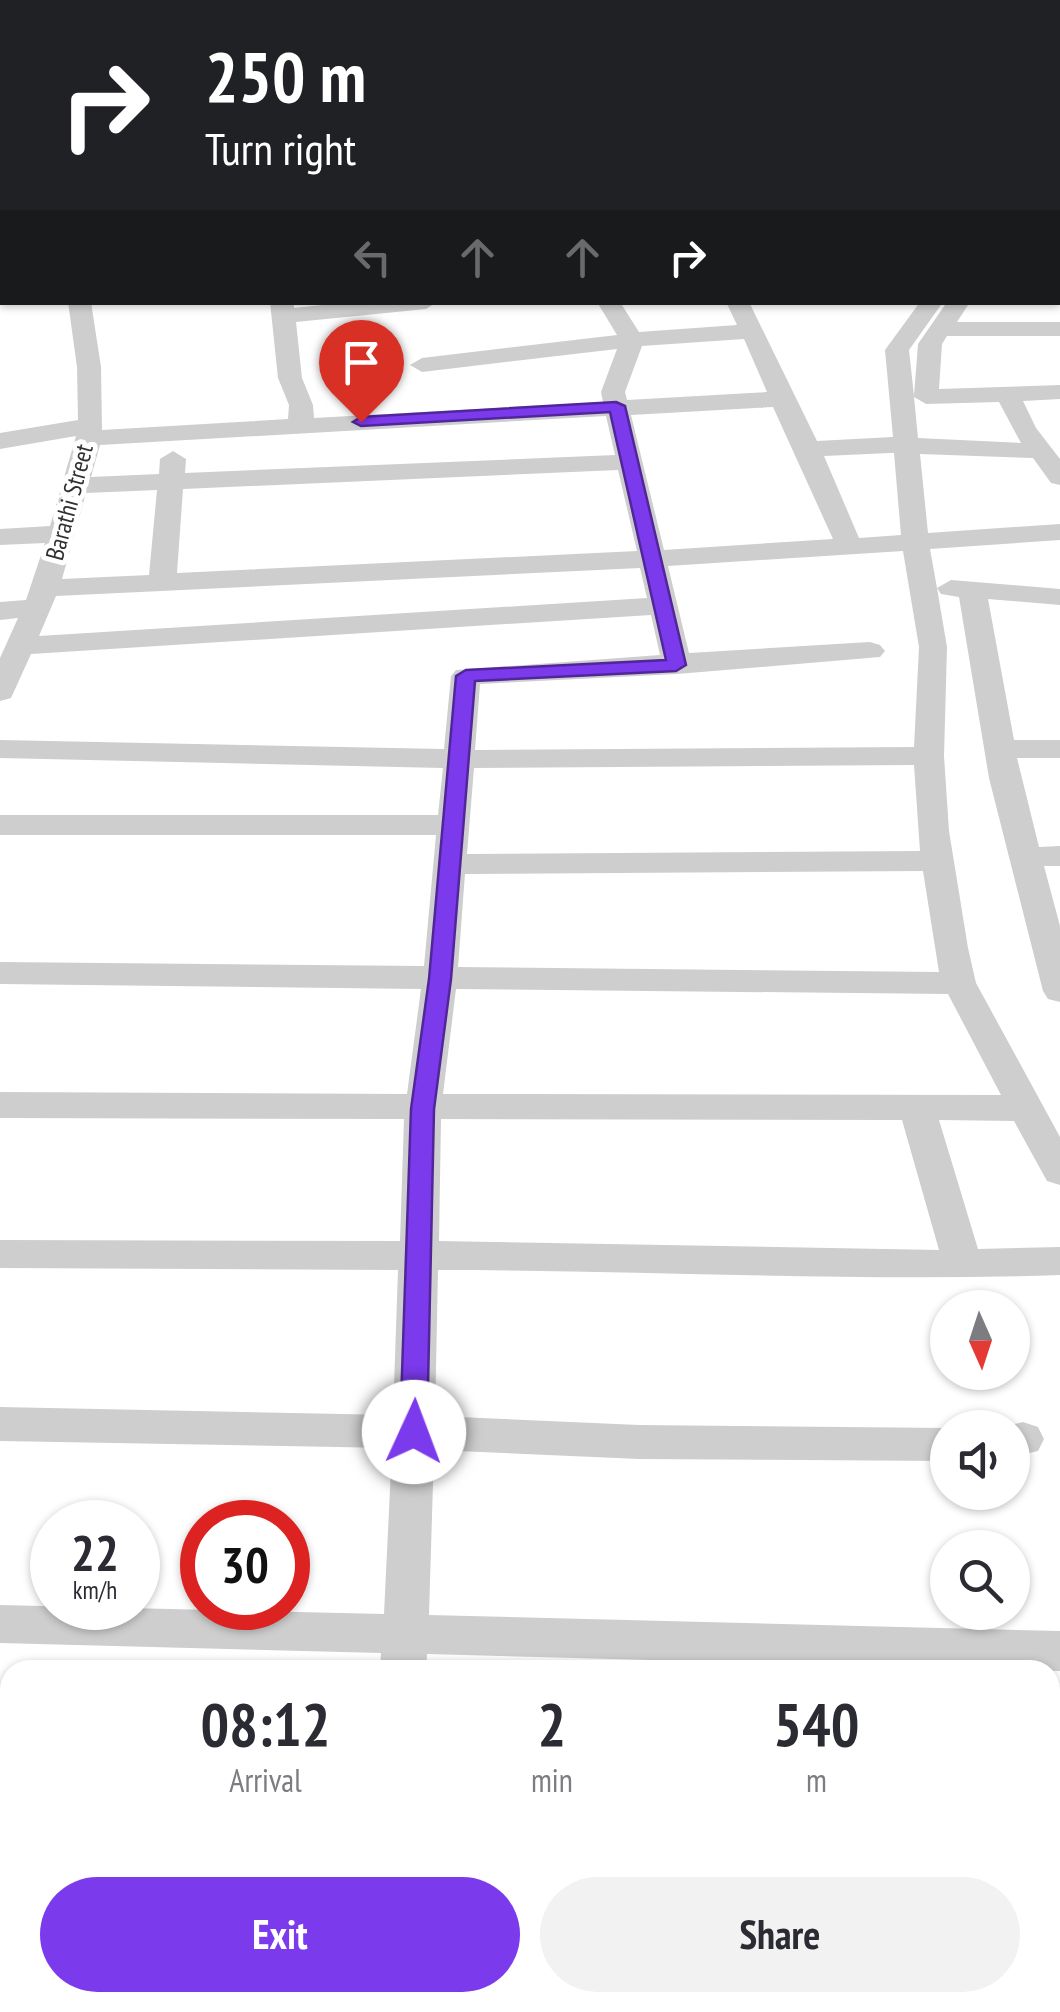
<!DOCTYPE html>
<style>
body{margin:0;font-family:"PT Sans Narrow",sans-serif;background:#f2f2f3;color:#2b2b33;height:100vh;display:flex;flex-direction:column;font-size:38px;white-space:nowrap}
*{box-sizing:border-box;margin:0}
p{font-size:32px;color:#7c7c81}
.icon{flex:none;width:55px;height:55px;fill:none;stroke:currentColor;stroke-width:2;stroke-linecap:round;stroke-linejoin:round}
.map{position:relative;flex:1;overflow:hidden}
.drawer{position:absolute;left:0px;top:1660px;width:1060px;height:352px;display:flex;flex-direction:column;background:#fff;border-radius:30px 30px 0 0;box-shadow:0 2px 8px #0004}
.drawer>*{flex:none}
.hud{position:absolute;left:0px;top:0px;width:1060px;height:305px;box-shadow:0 2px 8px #0004;background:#202124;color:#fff;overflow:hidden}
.needle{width:65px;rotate:177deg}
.fabs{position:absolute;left:930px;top:1290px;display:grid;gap:20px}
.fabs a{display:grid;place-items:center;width:100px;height:100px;border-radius:50%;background:#fff;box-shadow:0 2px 8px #0004;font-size:50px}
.speed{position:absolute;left:30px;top:1500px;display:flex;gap:20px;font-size:50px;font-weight:700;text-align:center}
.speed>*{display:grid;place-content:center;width:130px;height:130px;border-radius:50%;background:#fff;box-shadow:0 2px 8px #0004;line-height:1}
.speed small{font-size:25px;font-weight:400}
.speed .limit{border:15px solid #d22;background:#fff;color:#111}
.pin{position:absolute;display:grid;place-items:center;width:85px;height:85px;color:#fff;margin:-102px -42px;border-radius:50% 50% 50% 0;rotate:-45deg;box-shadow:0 0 10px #0007}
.pin .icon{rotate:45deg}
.me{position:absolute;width:110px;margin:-55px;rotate:2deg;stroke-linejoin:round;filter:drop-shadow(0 0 8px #0008)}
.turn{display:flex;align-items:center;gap:35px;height:210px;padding:0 40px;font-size:45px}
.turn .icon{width:130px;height:130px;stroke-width:2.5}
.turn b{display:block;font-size:70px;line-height:85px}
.lanes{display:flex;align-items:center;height:95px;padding:0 40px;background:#0003;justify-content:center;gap:50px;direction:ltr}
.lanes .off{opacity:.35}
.eta{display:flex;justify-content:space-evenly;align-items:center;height:170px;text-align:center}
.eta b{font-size:60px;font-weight:600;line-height:70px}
.button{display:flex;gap:20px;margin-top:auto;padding:20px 40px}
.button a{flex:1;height:115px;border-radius:60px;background:#7c3aed;color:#fff;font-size:40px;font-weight:600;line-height:115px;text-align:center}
.button a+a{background:#f2f2f3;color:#2b2b33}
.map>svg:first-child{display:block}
.green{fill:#eaefde}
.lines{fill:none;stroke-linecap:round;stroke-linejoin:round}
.lane{fill:#cecece;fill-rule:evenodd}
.street{fill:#cecece;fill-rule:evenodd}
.primary{fill:#a9a9a9;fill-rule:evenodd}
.route{fill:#7c3aed;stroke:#51269a;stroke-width:2.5}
.labels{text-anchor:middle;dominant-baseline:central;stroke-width:10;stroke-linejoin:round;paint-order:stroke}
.far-street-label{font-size:25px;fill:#313131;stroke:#fff}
</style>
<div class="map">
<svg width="1060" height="2012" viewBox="0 0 1060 2012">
<rect width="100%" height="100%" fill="#fff"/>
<!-- green -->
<polygon class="green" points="0,1872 10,1872 10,2002 476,2003 474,2012 0,2012"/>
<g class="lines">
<!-- lane -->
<polygon class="lane" points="187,0 197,0 198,2 189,2"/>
<!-- street -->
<g class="street">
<rect x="407" y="0" width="18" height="2"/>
<rect x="625" y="0" width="18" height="2"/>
<polygon points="679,0 697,0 698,2 680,2"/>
<polygon points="812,0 831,0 832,2 814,2"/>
<rect x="1013" y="0" width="18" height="2"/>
<rect x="1058" y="150" width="2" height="12"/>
<polygon points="1058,228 1060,228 1060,242 1058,241"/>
<polygon points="1058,253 1060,254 1060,271 1058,270"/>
<path d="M 68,302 L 91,302 L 101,367 L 102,430 L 288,419 L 289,405 L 278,378 L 270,302 L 294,302 L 294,308 L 351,302 L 437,302 L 426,309 L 296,322 L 302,378 L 313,405 L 314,418 L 603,402 L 601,392 L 617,349 L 422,372 L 410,365 L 422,358 L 617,335 L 597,302 L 620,302 L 639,332 L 737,325 L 726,302 L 749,302 L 817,441 L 893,437 L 885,350 L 920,302 L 943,302 L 909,350 L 914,396 L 918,344 L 947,302 L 970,302 L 957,322 L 1060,322 L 1060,336 L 947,336 L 942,344 L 939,389 L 1060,385 L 1060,399 L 1023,401 L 1036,428 L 1060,459 L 1060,485 L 1051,483 L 1033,458 L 920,454 L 928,533 L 1060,524 L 1060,540 L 930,549 L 937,588 L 951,580 L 1060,589 L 1060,605 L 988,599 L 1014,740 L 1060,740 L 1060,758 L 1017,758 L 1039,847 L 1060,846 L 1060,866 L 1044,866 L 1060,926 L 1060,1002 L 1048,999 L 1043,991 L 989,778 L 959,597 L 941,594 L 937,588 L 947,647 L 944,756 L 949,831 L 968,948 L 976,983 L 1060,1137 L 1060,1185 L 1047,1181 L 1014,1121 L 939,1120 L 978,1249 L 1060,1247 L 1060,1275 C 853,1282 645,1270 438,1270 L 435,1416 L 639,1425 L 949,1428 L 948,1461 L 639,1459 L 434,1450 L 429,1615 L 1060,1631 L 1060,1671 L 427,1654 L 426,1670 L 380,1670 L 381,1653 L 0,1643 L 0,1605 L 384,1614 L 392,1448 L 0,1441 L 0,1407 L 393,1415 L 398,1270 L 0,1268 L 0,1240 L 400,1241 L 404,1119 L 0,1118 L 0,1092 L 407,1094 L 421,989 L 0,984 L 0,962 L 424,966 L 436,835 L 0,835 L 0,815 L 438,815 L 443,768 L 0,758 L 0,740 L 444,749 L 451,676 L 456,670 L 660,655 L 651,615 L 31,654 L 11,698 L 0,701 L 0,658 L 18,618 L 0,620 L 0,602 L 26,600 L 45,543 L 0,545 L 0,529 L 50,526 L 76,436 L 0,449 L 0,433 L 78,420 L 77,367 ZM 744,339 L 767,392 L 627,400 L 625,392 L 642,346 ZM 914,397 L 926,404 L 999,402 L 1021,443 L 918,438 ZM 773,407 L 833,539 L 664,550 L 631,415 ZM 606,416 L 615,455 L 185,473 L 186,459 L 173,451 L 160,459 L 159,474 L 91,477 L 100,445 ZM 890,453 L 894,453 L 901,535 L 859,538 L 824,456 ZM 618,470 L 637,551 L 177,573 L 183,489 ZM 157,490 L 149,575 L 62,579 L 86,493 ZM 903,551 L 919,647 L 914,747 L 475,750 L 480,684 L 677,674 L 880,657 L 885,651 L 880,645 L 870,642 L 689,653 L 668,566 ZM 640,568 L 647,598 L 39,636 L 56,596 ZM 914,765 L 920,851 L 467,854 L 474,768 ZM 923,871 L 939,972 L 458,967 L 465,874 ZM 456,989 L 948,994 L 1001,1095 L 443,1094 ZM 441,1119 L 902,1120 L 939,1250 L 439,1241 Z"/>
<polygon points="1023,1422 1038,1427 1044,1439 1038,1451 1012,1457 1012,1428 999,1428"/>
<rect x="1050" y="1805" width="10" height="44"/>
<polygon points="10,1816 10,1862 0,1863 0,1817"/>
<rect x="546" y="2002" width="52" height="10"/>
</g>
<!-- primary -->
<g class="primary">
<rect x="1058" y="69" width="2" height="18"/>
<rect x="0" y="186" width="2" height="20"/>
</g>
</g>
<!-- route -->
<polygon class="route" points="616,402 625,406 686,665 676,671 475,681 451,979 434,1109 427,1432 423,1440 414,1443 404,1440 400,1432 411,1109 429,979 456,676 466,670 666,660 610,412 361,426 353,422 361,417"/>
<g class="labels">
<!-- far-street labels -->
<g class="far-street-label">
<text transform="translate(69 502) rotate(-75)">Barathi Street</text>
</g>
</g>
</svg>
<div class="fabs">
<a><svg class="needle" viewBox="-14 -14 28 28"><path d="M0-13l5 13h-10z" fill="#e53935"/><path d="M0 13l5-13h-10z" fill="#7c7c81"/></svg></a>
<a><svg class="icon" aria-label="sound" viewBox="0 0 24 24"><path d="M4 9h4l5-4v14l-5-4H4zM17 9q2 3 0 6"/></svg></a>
<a><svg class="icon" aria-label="search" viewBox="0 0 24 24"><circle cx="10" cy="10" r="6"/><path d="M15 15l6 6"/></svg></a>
</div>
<div class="speed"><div>22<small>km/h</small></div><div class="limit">30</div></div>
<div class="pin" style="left:361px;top:422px;background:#d93025"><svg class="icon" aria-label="arrive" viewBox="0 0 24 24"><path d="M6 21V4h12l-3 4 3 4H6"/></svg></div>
<svg class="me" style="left:414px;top:1432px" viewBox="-20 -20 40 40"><circle r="19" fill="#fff"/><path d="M0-13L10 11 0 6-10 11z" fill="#7c3aed"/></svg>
<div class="hud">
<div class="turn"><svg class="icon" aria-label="right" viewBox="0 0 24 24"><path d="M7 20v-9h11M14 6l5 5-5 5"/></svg><div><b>250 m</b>Turn right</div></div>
<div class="lanes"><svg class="icon off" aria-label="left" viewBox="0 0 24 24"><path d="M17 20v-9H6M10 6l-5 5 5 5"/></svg><svg class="icon off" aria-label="ahead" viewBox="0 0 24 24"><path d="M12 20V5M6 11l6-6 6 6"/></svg><svg class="icon off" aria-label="ahead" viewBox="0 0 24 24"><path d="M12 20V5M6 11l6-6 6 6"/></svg><svg class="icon" aria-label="right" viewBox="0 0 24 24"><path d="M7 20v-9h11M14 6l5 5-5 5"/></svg></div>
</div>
<section class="drawer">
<div class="eta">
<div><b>08:12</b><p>Arrival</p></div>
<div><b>2</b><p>min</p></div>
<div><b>540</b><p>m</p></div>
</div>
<div class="button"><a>Exit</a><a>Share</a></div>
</section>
</div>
